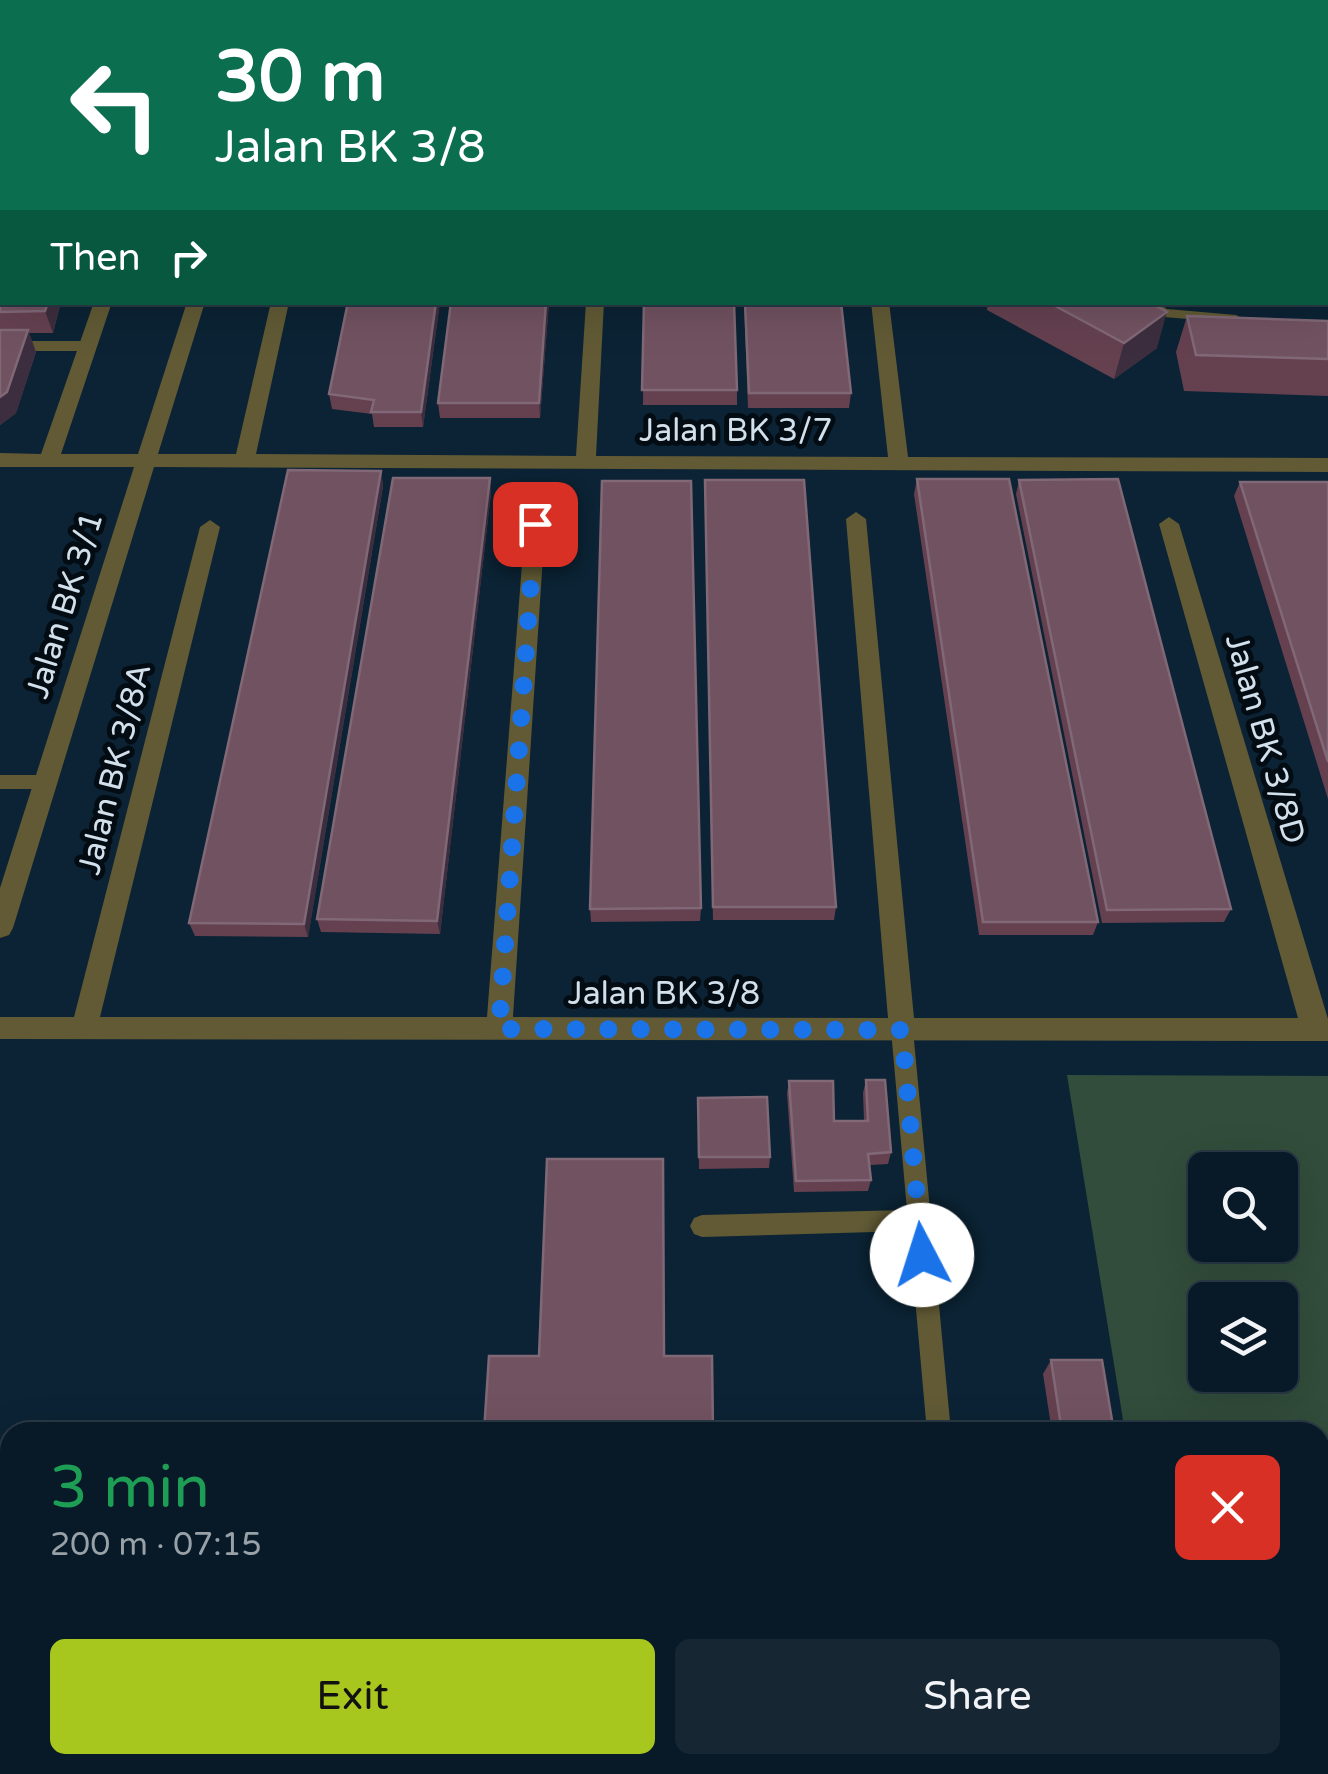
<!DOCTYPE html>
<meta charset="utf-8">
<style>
body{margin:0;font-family:"Varela Round",sans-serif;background:#162733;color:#f1f3f6;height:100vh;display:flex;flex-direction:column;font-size:38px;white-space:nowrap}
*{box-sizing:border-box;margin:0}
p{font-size:32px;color:#98a1a7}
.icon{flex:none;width:55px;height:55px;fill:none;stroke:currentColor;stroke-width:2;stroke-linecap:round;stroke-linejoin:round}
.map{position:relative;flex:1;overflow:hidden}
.side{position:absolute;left:0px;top:1422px;width:1330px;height:352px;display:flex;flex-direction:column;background:#081a27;border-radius:30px 30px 0 0;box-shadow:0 10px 40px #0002,0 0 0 2px #293844}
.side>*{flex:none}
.hud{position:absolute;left:0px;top:0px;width:1330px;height:305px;box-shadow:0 10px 40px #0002,0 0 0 2px #293844;background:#0b6e4f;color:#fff;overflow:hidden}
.controls{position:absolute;left:1188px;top:1152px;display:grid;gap:20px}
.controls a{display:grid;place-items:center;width:110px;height:110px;border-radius:15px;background:#081a27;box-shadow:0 10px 40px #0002,0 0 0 2px #293844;font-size:50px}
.pin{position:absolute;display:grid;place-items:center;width:85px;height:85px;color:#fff;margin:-42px;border-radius:20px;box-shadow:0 5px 15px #0006}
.me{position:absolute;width:110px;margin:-55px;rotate:355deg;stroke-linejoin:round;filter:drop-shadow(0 0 8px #0008)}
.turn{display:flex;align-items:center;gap:35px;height:210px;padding:0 50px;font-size:45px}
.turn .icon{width:130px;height:130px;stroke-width:2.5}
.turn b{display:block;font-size:70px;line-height:85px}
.then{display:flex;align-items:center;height:95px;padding:0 50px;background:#0003;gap:20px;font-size:38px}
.round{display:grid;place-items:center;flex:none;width:105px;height:105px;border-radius:15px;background:#162733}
.overview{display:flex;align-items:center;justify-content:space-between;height:170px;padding:0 50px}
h1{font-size:60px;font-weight:600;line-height:75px;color:#1e9e55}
.primary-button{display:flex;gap:20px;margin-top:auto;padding:20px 50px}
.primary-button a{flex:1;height:115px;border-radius:15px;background:#a7c71e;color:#111;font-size:40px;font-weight:600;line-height:115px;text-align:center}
.primary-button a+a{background:#162733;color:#f1f3f6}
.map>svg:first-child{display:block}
.green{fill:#324d3b;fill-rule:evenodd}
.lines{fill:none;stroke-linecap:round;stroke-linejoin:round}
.service{fill:#615a35;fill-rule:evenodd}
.minor{fill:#615a35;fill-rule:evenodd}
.wall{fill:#654150}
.shaded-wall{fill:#3c2e3e}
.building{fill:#715261;stroke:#806876;stroke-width:2.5}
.route{stroke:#1a73e8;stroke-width:18;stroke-dasharray:0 32.4}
.labels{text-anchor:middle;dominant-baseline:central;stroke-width:10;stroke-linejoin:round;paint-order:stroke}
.street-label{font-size:32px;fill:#d2e0ec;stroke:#040c13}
</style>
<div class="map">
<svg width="1328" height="1774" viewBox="0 0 1328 1774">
<rect width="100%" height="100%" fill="#0b2334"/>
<!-- green -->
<g class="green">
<polygon points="0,0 246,0 2,2 0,226"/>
<path d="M 1067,1075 L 1328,1076 L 1328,1774 L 1181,1774 L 1179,1765 L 1320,1765 L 1320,1432 L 1125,1432 ZM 1280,1170 L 1280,1245 L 1205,1245 L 1205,1170 ZM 1205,1300 L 1280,1300 L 1280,1375 L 1205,1375 Z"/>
<polygon points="10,1586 10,1765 255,1765 257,1774 0,1774 0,1588"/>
</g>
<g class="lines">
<!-- service -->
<g class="service">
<polygon points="1137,302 1156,302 1167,309 1236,315 1243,319 1236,323 1164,317"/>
<polygon points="0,341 88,341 96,346 88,351 0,351"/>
<polygon points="0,775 45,775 55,782 45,789 0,789"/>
<polygon points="902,1021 910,1024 913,1030 951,1432 927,1432 909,1231 702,1237 694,1234 690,1226 694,1218 702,1215 907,1210 891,1030 894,1024"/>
</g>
<!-- minor -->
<g class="minor">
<rect x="604" y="0" width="14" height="2"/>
<rect x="836" y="0" width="14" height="2"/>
<polygon points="94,302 112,302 61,454 138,454 187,302 205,302 158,454 236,454 271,302 289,302 256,454 576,456 586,302 604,302 596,456 888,457 871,302 889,302 908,457 1328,458 1328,472 154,467 13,928 9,935 0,938 0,888 134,467 0,467 0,453 41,454"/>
<polygon points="856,512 866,519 914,1018 1298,1018 1159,524 1169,517 1179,524 1328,1019 1328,1041 0,1039 0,1017 74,1017 200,527 210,520 220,527 100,1017 487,1017 525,525 535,518 545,525 513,1017 888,1018 846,519"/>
</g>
</g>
<!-- wall -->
<g class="wall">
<polygon points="1091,0 1328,0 1328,40 1328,2 1090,2"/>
<polygon points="0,242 2,302 61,302 53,333 29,333 36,352 16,413 0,425"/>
<polygon points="440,302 423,427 374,427 372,414 332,409 329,394"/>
<polygon points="451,302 549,302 540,418 440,418 438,403"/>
<polygon points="644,302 737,390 737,405 643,405"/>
<polygon points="744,302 841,302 851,393 849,408 748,408"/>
<polygon points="988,302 1149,302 1157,348 1114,379 987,310"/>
<polygon points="1187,316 1328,321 1328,396 1184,391 1176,352"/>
<polygon points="381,471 383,486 308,937 195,936 189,923"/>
<polygon points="917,479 1098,922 1093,935 979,935 914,494"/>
<polygon points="1019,480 1231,909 1224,922 1102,923 1016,494"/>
<polygon points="1240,482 1328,482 1328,799 1234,496"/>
<polygon points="491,493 440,934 321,932 317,919"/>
<polygon points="705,494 836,907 834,920 713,920"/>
<polygon points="701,908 700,921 591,922 590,909"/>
<polygon points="866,1080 891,1152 888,1164 870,1165 871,1180 868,1191 794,1192 787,1093 789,1081 834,1121 864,1121 863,1093"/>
<polygon points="698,1109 770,1157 769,1168 699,1169"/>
<polygon points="1051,1360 1114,1432 1052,1432 1043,1374"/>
<polygon points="1007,1765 1126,1765 1128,1774 1008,1774"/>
</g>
<!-- shaded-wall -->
<g class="shaded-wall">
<polygon points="48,302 61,302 53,333 45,311"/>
<polygon points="436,302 440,302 423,427 421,412"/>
<polygon points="546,302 549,302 540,418 539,403"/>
<polygon points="1167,312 1157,348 1114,379 1124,343"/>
<polygon points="28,330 36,352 16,413 0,425 0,397"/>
<polygon points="381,471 383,486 308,937 304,924"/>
<polygon points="490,478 491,493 440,934 437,921"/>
</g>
<!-- building -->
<g class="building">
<polygon points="407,0 479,0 479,2 406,2"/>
<rect x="491" y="0" width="77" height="2"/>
<polygon points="649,0 722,0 723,2 649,2"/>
<polygon points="731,0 810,0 810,2 732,2"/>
<polygon points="938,0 1001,0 1002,2 938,2"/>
<polygon points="1017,0 1053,0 1053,2 1018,2"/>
<polygon points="1103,0 1328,0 1328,5 1328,2 1104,2"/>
<polygon points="0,242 2,242 2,302 48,302 45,311 0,312"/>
<polygon points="348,302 436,302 421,412 371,412 374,400 329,394"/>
<polygon points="451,302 546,302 539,403 438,403"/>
<polygon points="644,302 734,302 737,390 642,390"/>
<polygon points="745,302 841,302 851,393 749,393"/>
<polygon points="1048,302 1149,302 1167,312 1124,343"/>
<polygon points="1187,316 1328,321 1328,359 1196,355"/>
<polygon points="0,330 28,330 7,392 0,397"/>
<polygon points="288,470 381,471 304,924 189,923"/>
<polygon points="393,478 490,478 437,921 317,919"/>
<polygon points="917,479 1009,479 1098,922 983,922"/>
<polygon points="1118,479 1231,909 1107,910 1019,480"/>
<polygon points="705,480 804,480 836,907 713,907"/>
<polygon points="602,481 691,481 701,908 590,909"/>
<polygon points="1240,482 1328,482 1328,762"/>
<polygon points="866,1080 885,1080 891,1152 868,1154 871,1180 796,1181 789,1081 833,1081 834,1121 868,1121"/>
<polygon points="767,1097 770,1157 699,1157 698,1098"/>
<polygon points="547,1159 663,1159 664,1356 712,1356 713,1432 484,1432 489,1356 539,1356"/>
<polygon points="1051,1360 1102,1360 1114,1432 1062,1432"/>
<polygon points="443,1765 555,1765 554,1774 443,1774"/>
<rect x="633" y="1765" width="122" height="9"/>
<polygon points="827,1765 942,1765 943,1774 827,1774"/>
<polygon points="1016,1765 1126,1765 1128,1774 1017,1774"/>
</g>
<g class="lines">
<!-- route -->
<polyline class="route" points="535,524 499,1029 902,1030 922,1255"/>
</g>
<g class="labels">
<!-- street labels -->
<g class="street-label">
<text x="736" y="431">Jalan BK 3/7</text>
<text transform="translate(65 605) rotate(-73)">Jalan BK 3/1</text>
<text transform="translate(1265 739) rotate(74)">Jalan BK 3/8D</text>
<text transform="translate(115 769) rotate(-76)">Jalan BK 3/8A</text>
<text x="664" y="994">Jalan BK 3/8</text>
</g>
</g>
</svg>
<div class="controls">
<a><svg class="icon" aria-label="search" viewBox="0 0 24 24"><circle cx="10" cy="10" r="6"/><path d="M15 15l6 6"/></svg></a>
<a><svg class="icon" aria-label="layers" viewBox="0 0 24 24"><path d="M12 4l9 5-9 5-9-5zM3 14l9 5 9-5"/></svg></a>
</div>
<div class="pin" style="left:535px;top:524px;background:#d93025"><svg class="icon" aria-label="arrive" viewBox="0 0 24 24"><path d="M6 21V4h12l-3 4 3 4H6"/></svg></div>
<svg class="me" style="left:922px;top:1255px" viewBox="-20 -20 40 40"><circle r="19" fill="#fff"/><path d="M0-13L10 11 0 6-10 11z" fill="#1a73e8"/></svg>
<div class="hud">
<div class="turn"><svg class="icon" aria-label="left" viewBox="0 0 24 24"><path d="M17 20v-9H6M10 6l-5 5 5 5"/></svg><div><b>30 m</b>Jalan BK 3/8</div></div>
<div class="then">Then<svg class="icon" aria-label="right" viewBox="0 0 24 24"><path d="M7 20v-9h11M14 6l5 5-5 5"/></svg></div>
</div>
<section class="side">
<div class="overview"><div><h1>3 min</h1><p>200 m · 07:15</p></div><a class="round" style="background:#d93025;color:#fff"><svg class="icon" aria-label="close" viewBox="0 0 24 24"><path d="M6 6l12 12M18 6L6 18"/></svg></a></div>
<div class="primary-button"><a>Exit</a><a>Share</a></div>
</section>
</div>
